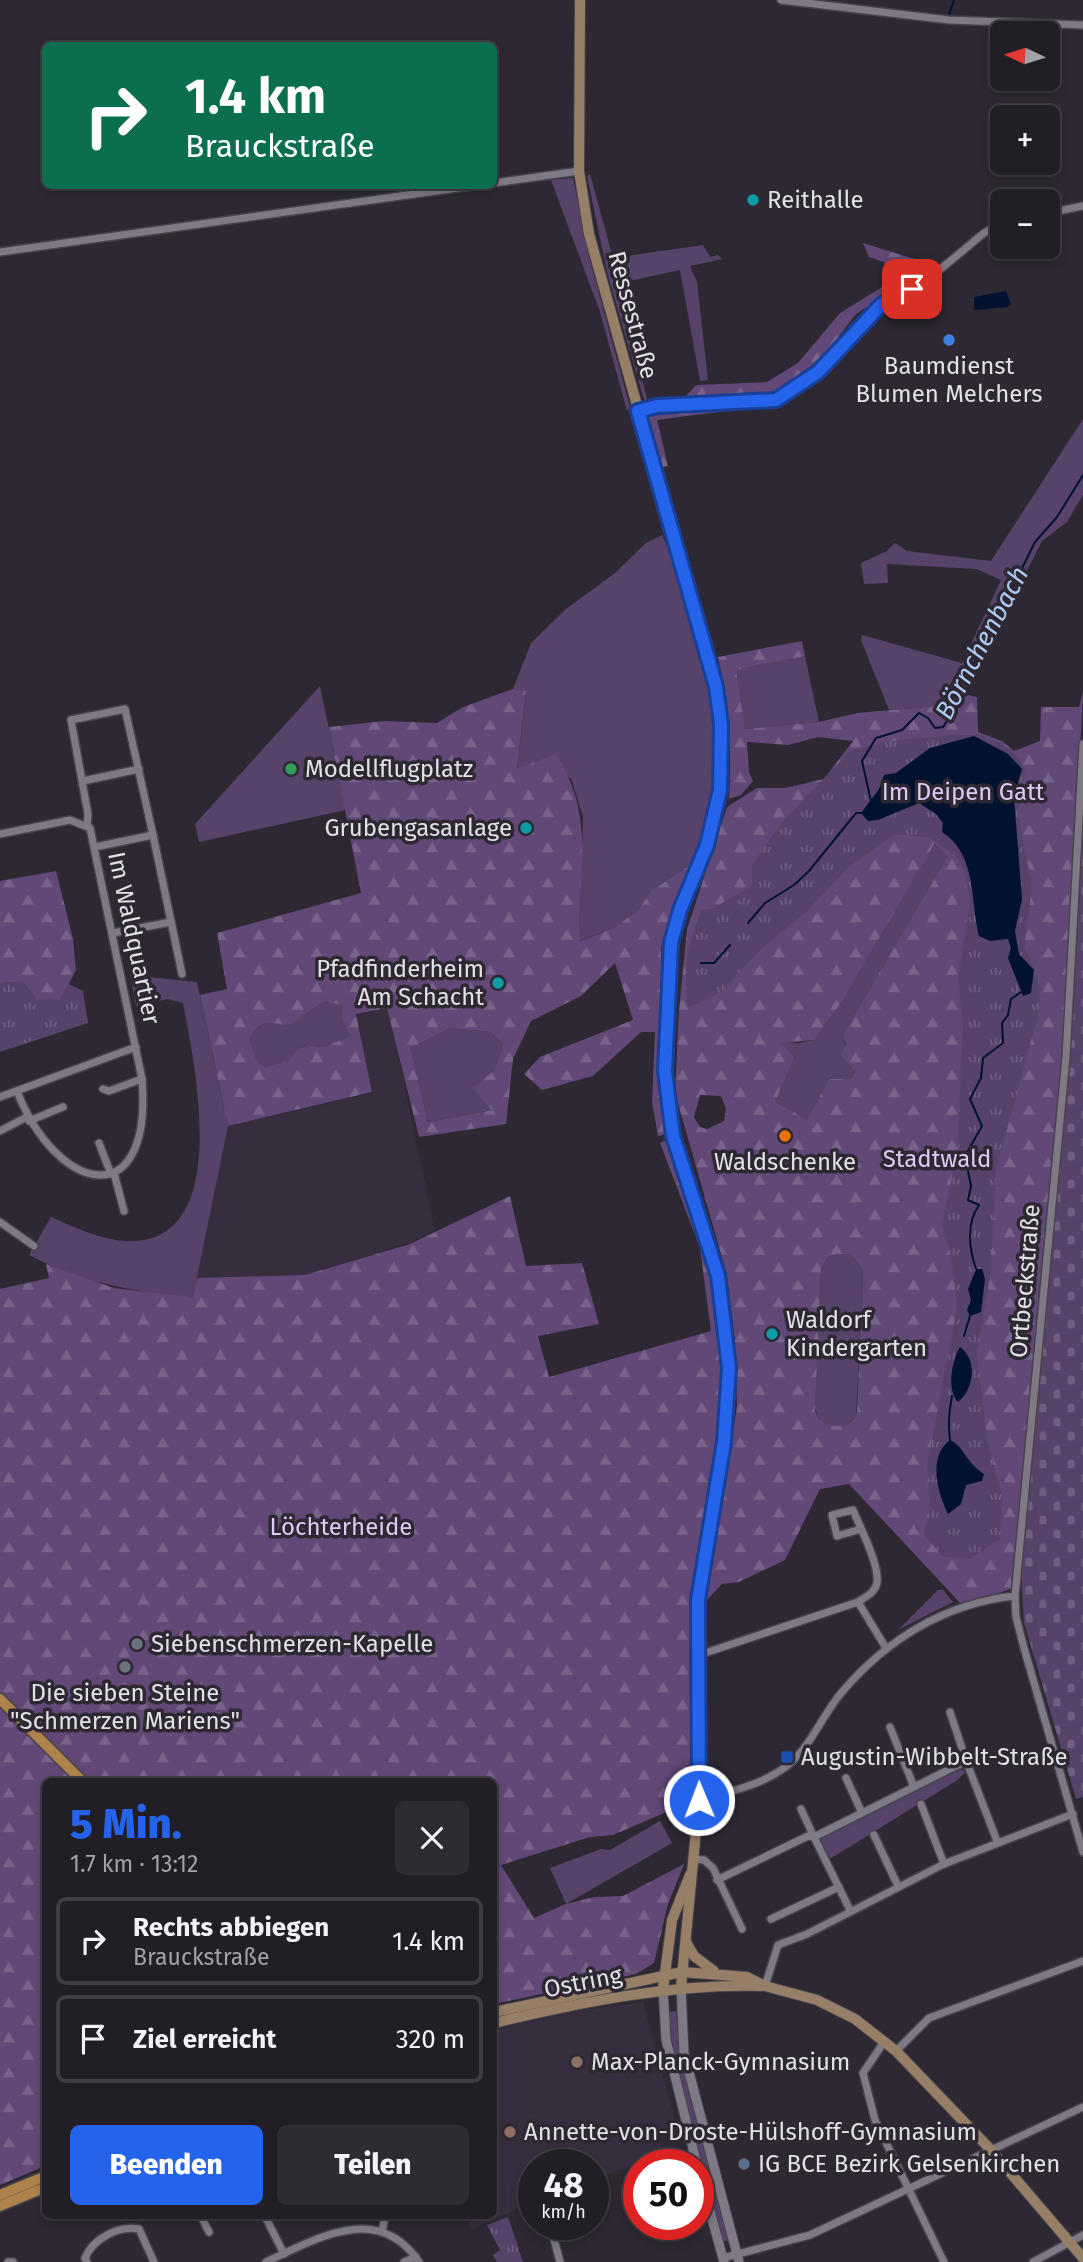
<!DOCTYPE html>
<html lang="de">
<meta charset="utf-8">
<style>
body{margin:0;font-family:"Fira Sans",sans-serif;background:#2e2b32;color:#f1f3f6;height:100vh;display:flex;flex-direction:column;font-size:26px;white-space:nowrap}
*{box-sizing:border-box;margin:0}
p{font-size:23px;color:#a2a2a7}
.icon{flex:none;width:38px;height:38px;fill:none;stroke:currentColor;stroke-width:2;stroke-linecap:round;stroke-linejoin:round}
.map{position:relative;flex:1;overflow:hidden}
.sheet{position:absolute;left:42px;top:1778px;width:455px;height:441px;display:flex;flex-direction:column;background:#221e26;border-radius:10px;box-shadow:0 4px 10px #0003,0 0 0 2px #3f3c43}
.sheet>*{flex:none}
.hud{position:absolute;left:42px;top:42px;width:455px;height:147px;border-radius:10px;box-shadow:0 4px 10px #0003,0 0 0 2px #3f3c43;background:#0b6e4f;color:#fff;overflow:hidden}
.needle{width:46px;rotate:274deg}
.tools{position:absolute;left:990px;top:21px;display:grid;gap:14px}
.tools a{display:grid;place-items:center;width:70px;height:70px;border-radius:10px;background:#221e26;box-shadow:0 4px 10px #0003,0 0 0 2px #3f3c43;font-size:35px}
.speed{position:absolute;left:518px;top:2149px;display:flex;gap:14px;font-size:35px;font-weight:700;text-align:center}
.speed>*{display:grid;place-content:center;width:91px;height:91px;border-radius:50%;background:#221e26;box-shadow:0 4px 10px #0003,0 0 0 2px #3f3c43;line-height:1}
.speed small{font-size:18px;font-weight:400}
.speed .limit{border:10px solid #d22;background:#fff;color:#111}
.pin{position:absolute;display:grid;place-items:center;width:60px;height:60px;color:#fff;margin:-30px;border-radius:14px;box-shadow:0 4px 10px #0006}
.me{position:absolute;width:77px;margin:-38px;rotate:359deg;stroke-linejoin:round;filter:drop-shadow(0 0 5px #0008)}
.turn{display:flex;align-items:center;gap:24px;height:147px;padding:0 28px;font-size:32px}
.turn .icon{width:91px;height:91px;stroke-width:2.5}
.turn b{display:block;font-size:49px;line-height:60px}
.round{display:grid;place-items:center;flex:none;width:74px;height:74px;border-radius:10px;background:#2e2b32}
.overview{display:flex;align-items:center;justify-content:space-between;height:119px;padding:0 28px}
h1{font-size:42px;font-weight:800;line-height:52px;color:#2563eb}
.cta{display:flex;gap:14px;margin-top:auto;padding:14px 28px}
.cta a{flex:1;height:80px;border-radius:10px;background:#2563eb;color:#fff;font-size:28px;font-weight:800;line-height:80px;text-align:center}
.cta a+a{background:#2e2b32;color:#f1f3f6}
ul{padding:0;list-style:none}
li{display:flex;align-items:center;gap:21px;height:88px;margin:0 14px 10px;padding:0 14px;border:4px solid #3f3c43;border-radius:10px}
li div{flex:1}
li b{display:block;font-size:26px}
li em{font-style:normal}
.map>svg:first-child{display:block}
.built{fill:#362e3e}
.grass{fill:#57436a}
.forest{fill:url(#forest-firs);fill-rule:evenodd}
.cemetery{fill:url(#cemetery-stones)}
.park{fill:url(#park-tufts)}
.water{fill:#00122f}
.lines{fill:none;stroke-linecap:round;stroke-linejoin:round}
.stream{stroke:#00122f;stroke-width:2}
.minor-casing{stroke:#46434b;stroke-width:10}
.tertiary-casing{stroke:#46434b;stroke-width:11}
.secondary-casing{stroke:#46434b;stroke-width:12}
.primary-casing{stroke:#46434b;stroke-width:13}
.minor{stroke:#7f7985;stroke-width:7}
.tertiary{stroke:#7f7985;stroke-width:9}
.secondary{stroke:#967e67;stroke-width:10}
.primary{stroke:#ae8349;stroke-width:10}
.route-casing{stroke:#184099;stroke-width:18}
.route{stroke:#2563eb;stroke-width:12}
.culture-dot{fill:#0f9aa8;stroke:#2d2832;stroke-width:2.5}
.shop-dot{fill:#3f7fe0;stroke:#2d2832;stroke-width:2.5}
.leisure-dot{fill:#2e9e5b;stroke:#2d2832;stroke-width:2.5}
.food-dot{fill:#e8710a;stroke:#2d2832;stroke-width:2.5}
.worship-dot{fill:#6b7280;stroke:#2d2832;stroke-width:2.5}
.transit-dot{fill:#1a4fb4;stroke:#2d2832;stroke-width:2.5}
.education-dot{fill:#8d6e63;stroke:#2d2832;stroke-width:2.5}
.service-dot{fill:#5c6f8a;stroke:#2d2832;stroke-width:2.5}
.labels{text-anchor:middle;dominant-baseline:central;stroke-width:7;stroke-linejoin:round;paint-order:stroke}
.poi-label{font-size:24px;fill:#e3e0e7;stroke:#2d2832;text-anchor:start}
.street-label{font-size:24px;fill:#e3e0e7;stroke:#2d2832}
.park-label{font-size:24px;fill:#dfc9f6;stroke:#2d2832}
.water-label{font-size:26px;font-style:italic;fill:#accaf3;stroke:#2d2832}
</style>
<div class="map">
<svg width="1083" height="2262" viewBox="0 0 1083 2262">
<defs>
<pattern id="forest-firs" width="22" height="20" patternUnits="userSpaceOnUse" patternTransform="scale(1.75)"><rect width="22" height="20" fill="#614877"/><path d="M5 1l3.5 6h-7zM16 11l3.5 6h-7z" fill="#78628a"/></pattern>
<pattern id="cemetery-stones" width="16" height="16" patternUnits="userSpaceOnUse" patternTransform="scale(1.75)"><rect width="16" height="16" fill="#57436a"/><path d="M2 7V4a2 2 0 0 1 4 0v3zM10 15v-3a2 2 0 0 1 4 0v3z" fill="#6f5e7f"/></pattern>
<pattern id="park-tufts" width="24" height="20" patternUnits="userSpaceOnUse" patternTransform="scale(1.75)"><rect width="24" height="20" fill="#57436a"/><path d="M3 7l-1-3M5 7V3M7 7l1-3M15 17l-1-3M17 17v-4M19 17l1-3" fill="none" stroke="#6f5e7f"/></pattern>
</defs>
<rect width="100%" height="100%" fill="#2d2832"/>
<!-- built -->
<g class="built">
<polygon points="388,1008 435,1230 409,1243 305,1275 197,1278 228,1126 373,1093 356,1014"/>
<polygon points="643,2002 679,2134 659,2138 663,2156 593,2179 593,2165 534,2165 534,2201 471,2230 467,2216 494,2216 494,2030 555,2014"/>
</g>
<!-- grass -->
<g class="grass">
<polygon points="590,174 613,258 703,245 710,257 718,255 723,259 690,266 697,282 708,380 700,381 680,270 616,284 648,402 645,403 608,276 587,176"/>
<polygon points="573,178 589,257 630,407 627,411 600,312 551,180"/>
<polygon points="1083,419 1083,495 1067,522 1042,541 964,694 938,706 889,710 861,640 862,635 962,663 1001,580 977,569 887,564 888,583 864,584 861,563 887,551 895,543 907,551 991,561"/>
<path d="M 662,535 L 670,552 C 684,600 703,649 712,697 C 722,753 710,808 695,862 L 651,891 L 638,910 L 614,928 L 579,941 L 583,817 L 571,778 L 517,770 L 526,692 L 513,689 L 531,643 L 566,609 L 615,573 L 646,543 Z"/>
<polygon points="805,656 819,722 745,729 735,670"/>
<polygon points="320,686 346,810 199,842 195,824"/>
<polygon points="933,844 949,855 842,1036 855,1070 851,1079 829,1079 807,1119 775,1102 795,1057 779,1044 781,1041 798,1043 815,1040 843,1000"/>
<path d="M 130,975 L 197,982 L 228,1126 L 193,1297 C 134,1292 82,1283 29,1255 L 51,1217 C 76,1228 105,1242 133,1241 C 233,1238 194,1062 183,1003 L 167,999 L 136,1006 Z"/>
<path d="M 324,1002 L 343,1005 L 350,1036 L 324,1047 L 306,1045 L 296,1050 L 289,1060 L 266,1067 C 254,1061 253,1050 250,1038 C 266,1011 276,1030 295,1021 C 305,1017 314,1007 324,1002 Z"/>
<polygon points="450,1028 490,1032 503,1044 494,1071 492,1110 428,1122 411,1048"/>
<path d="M 837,1254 L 852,1255 L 863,1270 L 856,1415 C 848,1429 832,1429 819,1421 L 815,1408 L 821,1269 L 828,1257 Z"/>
<polygon points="938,1590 943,1590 953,1602 898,1630"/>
<polygon points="960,1769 966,1772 956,1781 828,1860 820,1838"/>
<polygon points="660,1821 672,1843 566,1904 550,1868 601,1849 610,1850"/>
<polygon points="676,2011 680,2050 730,2241 721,2241 675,2061 667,2012"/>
</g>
<!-- forest -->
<g class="forest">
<polygon points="863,243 924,262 938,270 892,300 890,292 856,314 817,365 775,395 748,398 748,408 657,420 668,466 662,467 647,412 676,407 696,385 767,382 798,363 840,313 887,284 890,290 884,262 869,257"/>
<path d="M 802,641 L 805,656 L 736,670 L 745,729 L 819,722 L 857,713 L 938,706 L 964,694 L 977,697 L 978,732 L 1002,741 L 1014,751 L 1040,741 L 1041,707 L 1079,707 L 1083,692 L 1064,1054 L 1013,1588 L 963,1606 L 849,1484 L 820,1489 L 785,1560 L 739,1582 L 722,1584 L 706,1601 L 737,1407 L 735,1341 L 727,1275 L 675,1093 L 679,1010 L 687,929 L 727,807 L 757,788 L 785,788 L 824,779 L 853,741 L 818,737 L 788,745 L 747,742 L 749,772 L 753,781 L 741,795 L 729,799 C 732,749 729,705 718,657 ZM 934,844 L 948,856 L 842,1036 L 846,1044 L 841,1055 L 855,1071 L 851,1079 L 829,1079 L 807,1119 L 775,1102 L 795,1057 L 779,1043 L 815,1040 L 843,1000 ZM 700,1095 L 721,1096 L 726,1109 L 724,1121 L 707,1129 L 700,1127 L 694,1117 ZM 837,1254 L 852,1255 L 863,1270 L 857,1411 C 853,1429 832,1429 819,1420 L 815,1411 L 821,1269 L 828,1257 Z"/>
<path d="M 513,689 L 526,691 L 517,769 L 556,754 C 597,820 577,869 580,941 L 614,928 L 638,910 L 651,891 L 695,862 L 661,948 L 661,1095 L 666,1134 L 658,1136 L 652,1102 L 655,1032 L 641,1032 L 593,1076 L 542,1090 L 524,1074 L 540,1057 L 633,1020 L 615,963 L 581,996 L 531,1021 L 513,1059 L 506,1124 L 419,1137 L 387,1008 L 356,1014 L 372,1092 L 228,1126 L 200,995 L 227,989 L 217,933 L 361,893 L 329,727 L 384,721 L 437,723 L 463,707 ZM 324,1002 L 343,1005 L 342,1018 L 350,1036 L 324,1047 L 307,1045 L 296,1050 L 289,1060 L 266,1067 C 254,1061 253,1050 250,1038 C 267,1010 276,1031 295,1022 C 305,1016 314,1007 324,1002 ZM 450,1028 L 490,1032 L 503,1044 L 494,1071 L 473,1088 L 492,1110 L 428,1122 L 411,1048 Z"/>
<polygon points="56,871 73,939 76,970 61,999 36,999 23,982 0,983 0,881"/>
<polygon points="668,1139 706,1246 721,1328 723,1402 693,1610 697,1799 613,1835 590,1837 501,1865 534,1918 566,1904 594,1897 623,1896 684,1864 668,1904 654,1963 636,1974 494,2004 494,1782 46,1782 45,2166 0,2185 0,1289 49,1278 46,1264 114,1288 193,1297 197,1278 305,1275 410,1244 510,1196 526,1266 582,1263 599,1324 538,1336 549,1377 711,1331 700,1248 660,1143"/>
</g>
<!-- cemetery -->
<polygon class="cemetery" points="1083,772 1083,1797 1076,1799 1024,1623 1021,1571 1052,1206"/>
<!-- park -->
<g class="park">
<path d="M 954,735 L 982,735 L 1007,747 L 1020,759 L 1025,771 L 1018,814 L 1032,886 L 1024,948 C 1038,970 1041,986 1039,1012 L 996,1170 L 991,1271 L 977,1354 L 987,1439 L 1002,1497 L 1000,1539 L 969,1559 L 942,1556 L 924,1534 L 930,1508 L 927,1465 L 957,1306 L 951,1257 L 942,1224 L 957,1153 L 963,1024 L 958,979 L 970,901 L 964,871 L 956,856 L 931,838 L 894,834 L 849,867 L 806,912 L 762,948 L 721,992 L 688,1008 C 682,971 688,945 701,910 L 713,908 L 752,886 L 752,865 L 779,826 L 851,750 L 899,740 Z"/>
<polygon points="23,982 36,999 61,999 69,984 83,991 88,1023 0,1052 0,983"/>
<polygon points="508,2217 523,2262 497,2262 493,2255 500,2250 487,2225"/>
</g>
<!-- water -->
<g class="water">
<polygon points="1006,291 1011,304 1008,307 974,310 974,297"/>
<path d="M 974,736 L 1008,754 L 1022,769 L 1014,797 L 1022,899 L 1015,931 L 1019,954 L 1034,970 L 1031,993 L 1023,996 L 1008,958 L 1011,948 L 1008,939 L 990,941 L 979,936 C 970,900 977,854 942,832 L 943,823 L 936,814 L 919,803 L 878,820 L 868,821 L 861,813 L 879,789 L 884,775 L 896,773 L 930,748 Z"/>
<polygon points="976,1269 982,1269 985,1279 981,1312 970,1316 967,1310 971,1300 968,1289"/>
<path d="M 960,1347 C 977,1359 975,1388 958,1402 C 946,1390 952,1360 960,1347 Z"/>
<path d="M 950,1440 C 963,1445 967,1464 984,1474 L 982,1481 L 966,1485 L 961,1504 L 948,1514 C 938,1493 927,1457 950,1440 Z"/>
</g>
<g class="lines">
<!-- stream -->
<g class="stream">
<polyline points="949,15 954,0"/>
<polyline points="871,801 862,761 876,738 902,730 919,713 928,718 935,728 943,727 949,718 957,689 978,657 1035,542 1057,517 1083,475"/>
<polyline points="748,923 765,903 794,885 809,871 856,813 861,813"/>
<polyline points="701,963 714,963 730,945"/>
<path d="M 976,1269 C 969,1248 966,1224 979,1205 L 968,1200 L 971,1186 L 965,1156 L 982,1126 L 970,1099 L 981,1078 L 983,1058 L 1003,1043 L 1002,1023 L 1008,1015 L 1011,999 L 1021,992"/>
<polyline points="964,1336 970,1316"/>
<path d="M 950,1440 C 948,1422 949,1413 952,1396"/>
</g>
<!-- minor casing -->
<g class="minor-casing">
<g id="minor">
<polyline points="781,0 949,20 1083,25"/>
<polyline points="494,183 579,171"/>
<polyline points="1048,213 1083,206"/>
<polyline points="0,252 472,186"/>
<polyline points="638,411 657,406 776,400 818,371 881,305 931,277 984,233 1003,222"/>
<polyline points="1083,744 1066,1057 1015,1596 1016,1617 1024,1648 1083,1852"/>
<polyline points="83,781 139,769"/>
<polyline points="87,825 88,814 71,720 125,709 153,835"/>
<path d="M 0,834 L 70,820 L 90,828 L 142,1079 C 153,1216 57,1194 17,1091"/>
<polyline points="95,847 153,835 182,974"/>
<polyline points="113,933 171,922"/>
<polyline points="103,1089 109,1091 142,1079"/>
<polyline points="0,1097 136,1047"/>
<polyline points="29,1121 63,1107"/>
<polyline points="0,1131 27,1117"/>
<polyline points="99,1143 111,1174"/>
<polyline points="114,1173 124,1211"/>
<polyline points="0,1222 34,1246"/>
<polyline points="858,1602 886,1648"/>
<path d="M 699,1655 L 858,1602 C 865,1597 875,1593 877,1583 C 880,1566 860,1527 853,1510 L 832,1515 L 837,1536 L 861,1529"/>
<polyline points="950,1712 967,1763"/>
<polyline points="890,1727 914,1787"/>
<polyline points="846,1778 862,1813"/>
<path d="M 699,1800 C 729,1792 763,1785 788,1765 C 812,1745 822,1715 842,1692 C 887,1639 946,1603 1015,1596"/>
<polyline points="921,1804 944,1864"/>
<polyline points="874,1835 898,1886"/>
<polyline points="693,1859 704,1860 713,1868 742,1929"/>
<polyline points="717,1880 808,1836 814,1837 801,1809"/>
<polyline points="850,1910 814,1837 960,1764 967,1763 997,1841"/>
<polyline points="771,1919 839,1887"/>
<polyline points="765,1986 778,1945 807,1934 944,1864 1073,1814"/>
<polyline points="884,2042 863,2073 875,2120 944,2262"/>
<polyline points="896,2051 929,2018 1083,1961"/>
<polyline points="201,2216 209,2232"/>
<polyline points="265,2216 284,2254"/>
<polyline points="550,2224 560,2262"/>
<polyline points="382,2232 385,2216"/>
<polyline points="723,2258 810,2235 1083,2107"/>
<polyline points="8,2262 13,2262"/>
<path d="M 87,2262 L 85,2258 C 93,2239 118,2225 139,2229 L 154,2262"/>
<path d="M 266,2262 C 316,2239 378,2201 419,2262"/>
<polyline points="404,2262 416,2257"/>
<polyline points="1033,2262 1083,2235"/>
</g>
</g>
<!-- tertiary casing -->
<g class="tertiary-casing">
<g id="tertiary">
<polyline points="681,1987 684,2053 739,2262"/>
<polyline points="663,1989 666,2040 697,2165"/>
<polyline points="698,2168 724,2262"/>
</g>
</g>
<!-- secondary casing -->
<g class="secondary-casing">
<g id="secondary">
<polyline points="580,0 579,171 589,234 716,687 721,724 720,790 707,845 675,924 668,964 667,1001 665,1071 670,1124 718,1276 729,1368 724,1442 698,1600 699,1800 681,1987"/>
<polyline points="686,1942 694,1956 714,1971"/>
<polyline points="663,1989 672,1920 690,1875"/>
<polyline points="494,2012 682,1972 747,1977 765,1986 817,2000 855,2019 896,2051 991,2150 1083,2258"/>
<path d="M 494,2023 C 582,2002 669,1984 761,1986"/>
</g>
</g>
<!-- primary casing -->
<g class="primary-casing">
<g id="primary">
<polyline points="0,1699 83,1782"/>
<polyline points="0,2195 46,2176"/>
<polyline points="0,2206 46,2187"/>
</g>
</g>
<!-- minor -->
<use href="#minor" class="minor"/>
<!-- tertiary -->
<use href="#tertiary" class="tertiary"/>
<!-- secondary -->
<use href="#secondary" class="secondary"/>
<!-- primary -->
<use href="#primary" class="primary"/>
</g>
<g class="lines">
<!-- route casing -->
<g class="route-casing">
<polyline id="route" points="699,1800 698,1600 724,1442 729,1368 718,1276 673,1136 665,1071 671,943 680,910 707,845 720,790 721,724 716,687 638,411 657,406 776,400 818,372 881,305 912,289"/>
</g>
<!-- route -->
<use href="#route" class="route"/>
</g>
<!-- markers -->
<g class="culture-dot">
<circle cx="753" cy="200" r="7"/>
<circle cx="526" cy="828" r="7"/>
<circle cx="498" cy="983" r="7"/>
<circle cx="772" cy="1334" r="7"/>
</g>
<circle class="shop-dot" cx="949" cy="340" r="7"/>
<circle class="leisure-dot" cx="291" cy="769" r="7"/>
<circle class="food-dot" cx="785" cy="1136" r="7"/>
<g class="worship-dot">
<circle cx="137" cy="1644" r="7"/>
<circle cx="125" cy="1667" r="7"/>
</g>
<rect class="transit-dot" x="780" y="1750" width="14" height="14" rx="3.5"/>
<g class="education-dot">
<circle cx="577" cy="2062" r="7"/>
<circle cx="510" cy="2132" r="7"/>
</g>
<circle class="service-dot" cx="744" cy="2164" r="7"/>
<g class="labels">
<!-- poi labels -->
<g class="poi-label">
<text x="767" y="200">Reithalle</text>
<text x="949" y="366" text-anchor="middle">Baumdienst<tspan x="949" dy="28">Blumen Melchers</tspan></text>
<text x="305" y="769">Modellflugplatz</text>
<text x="512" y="828" text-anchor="end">Grubengasanlage</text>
<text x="484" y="969" text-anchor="end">Pfadfinderheim<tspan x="484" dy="28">Am Schacht</tspan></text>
<text x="785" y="1162" text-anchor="middle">Waldschenke</text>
<text x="786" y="1320">Waldorf<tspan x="786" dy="28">Kindergarten</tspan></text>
<text x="151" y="1644">Siebenschmerzen-Kapelle</text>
<text x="125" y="1693" text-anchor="middle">Die sieben Steine<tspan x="125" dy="28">"Schmerzen Mariens"</tspan></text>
<text x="801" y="1757">Augustin-Wibbelt-Straße</text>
<text x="591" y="2062">Max-Planck-Gymnasium</text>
<text x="524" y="2132">Annette-von-Droste-Hülshoff-Gymnasium</text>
<text x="758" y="2164">IG BCE Bezirk Gelsenkirchen</text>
</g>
<!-- street labels -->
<g class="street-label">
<text transform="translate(633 315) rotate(75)">Ressestraße</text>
<text transform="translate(134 938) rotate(78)">Im Waldquartier</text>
<text transform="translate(1025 1281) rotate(-85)">Ortbeckstraße</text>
<text transform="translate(583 1982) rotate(-11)">Ostring</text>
</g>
<!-- park labels -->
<g class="park-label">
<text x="963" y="792">Im Deipen Gatt</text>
<text x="937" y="1159">Stadtwald</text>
<text x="341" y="1527">Löchterheide</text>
</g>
<!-- water labels -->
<g class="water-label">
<text transform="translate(982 643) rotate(-62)">Börnchenbach</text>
</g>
</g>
</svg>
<div class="tools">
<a><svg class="needle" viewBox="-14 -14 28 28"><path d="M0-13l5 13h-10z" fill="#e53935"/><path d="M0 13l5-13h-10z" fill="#a2a2a7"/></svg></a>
<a>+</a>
<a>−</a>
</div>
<div class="speed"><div>48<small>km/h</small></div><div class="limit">50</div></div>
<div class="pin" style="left:912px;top:289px;background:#d93025"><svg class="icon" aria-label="arrive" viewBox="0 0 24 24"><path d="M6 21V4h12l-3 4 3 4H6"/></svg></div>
<svg class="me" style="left:699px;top:1800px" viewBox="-20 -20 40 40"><circle r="17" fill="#2563eb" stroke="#fff" stroke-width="3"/><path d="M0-11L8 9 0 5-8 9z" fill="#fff"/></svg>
<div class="hud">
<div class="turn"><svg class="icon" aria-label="right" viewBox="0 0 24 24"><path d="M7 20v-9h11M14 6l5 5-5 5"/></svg><div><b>1.4 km</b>Brauckstraße</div></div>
</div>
<section class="sheet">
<div class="overview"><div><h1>5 Min.</h1><p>1.7 km · 13:12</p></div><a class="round"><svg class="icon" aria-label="close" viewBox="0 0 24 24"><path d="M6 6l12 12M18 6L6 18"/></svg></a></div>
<ul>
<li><svg class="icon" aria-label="right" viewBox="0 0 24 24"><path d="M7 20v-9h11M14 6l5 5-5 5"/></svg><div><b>Rechts abbiegen</b><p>Brauckstraße</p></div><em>1.4 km</em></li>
<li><svg class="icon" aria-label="arrive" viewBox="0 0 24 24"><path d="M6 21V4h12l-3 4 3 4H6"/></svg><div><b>Ziel erreicht</b></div><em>320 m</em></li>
</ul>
<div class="cta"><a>Beenden</a><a>Teilen</a></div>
</section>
</div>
